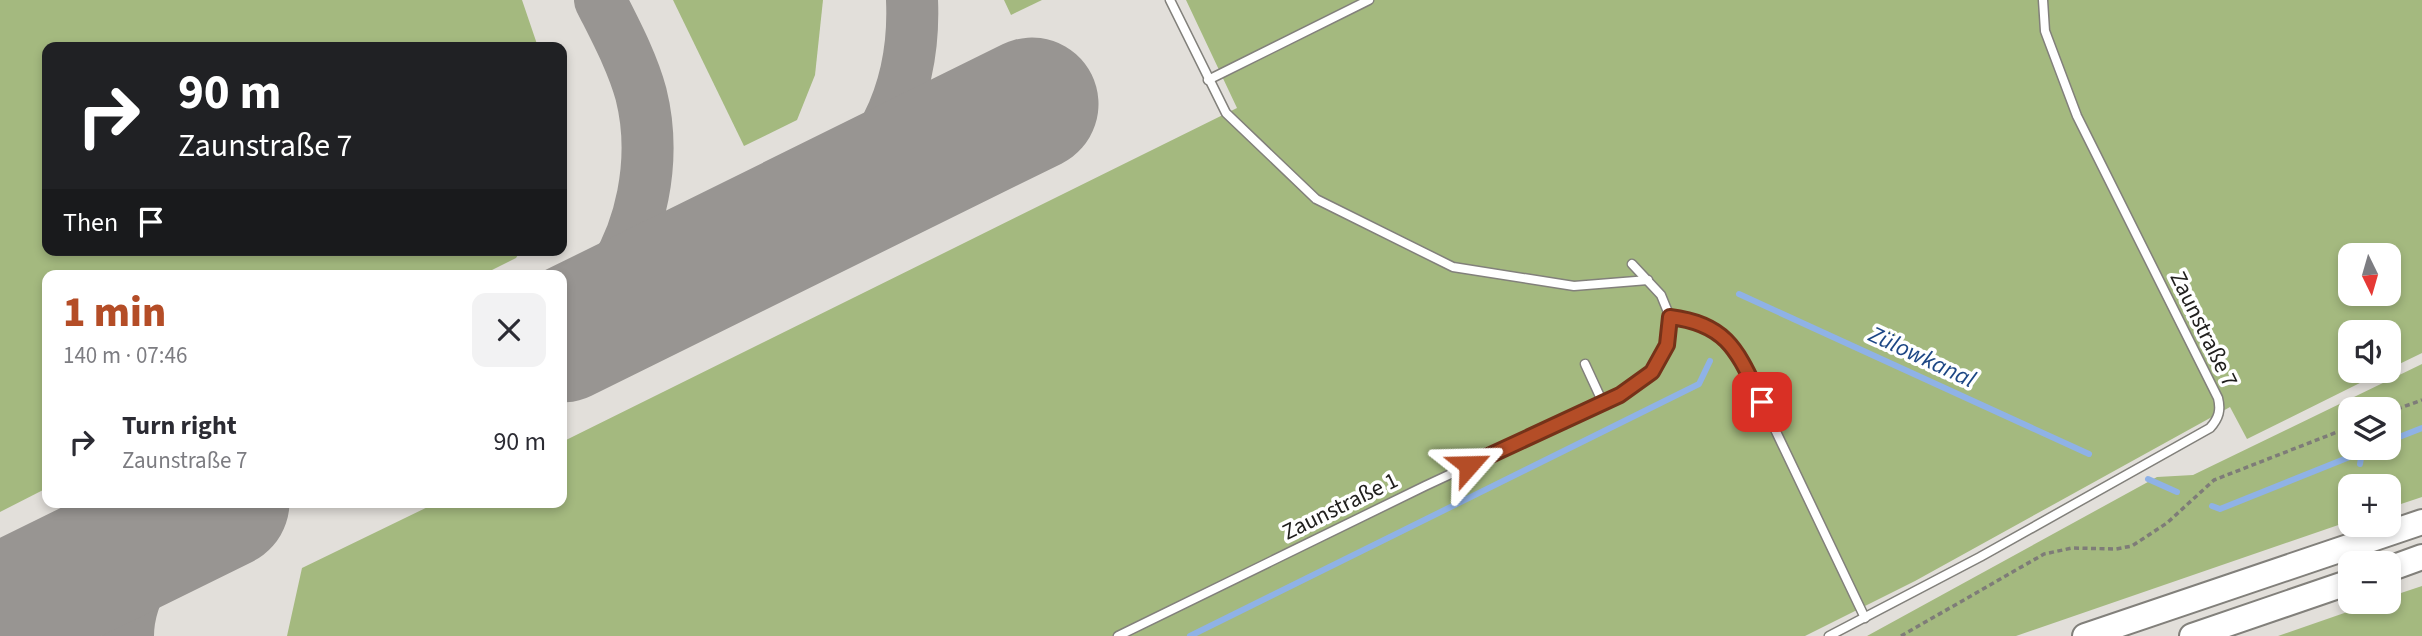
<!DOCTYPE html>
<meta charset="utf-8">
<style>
body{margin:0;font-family:"Source Sans 3",sans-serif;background:#f2f2f3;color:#2b2b33;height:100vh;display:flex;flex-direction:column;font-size:26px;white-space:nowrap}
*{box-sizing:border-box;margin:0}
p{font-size:23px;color:#7c7c81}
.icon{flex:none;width:38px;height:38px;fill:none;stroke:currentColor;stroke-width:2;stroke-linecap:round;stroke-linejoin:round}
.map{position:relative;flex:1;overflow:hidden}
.panel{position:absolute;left:42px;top:270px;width:525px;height:238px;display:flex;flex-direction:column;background:#fff;border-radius:14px;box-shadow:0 4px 10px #0003}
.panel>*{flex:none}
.top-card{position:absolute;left:42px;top:42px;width:525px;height:214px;border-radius:14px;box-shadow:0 4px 10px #0003;background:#202124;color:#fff;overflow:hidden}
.needle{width:46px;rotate:175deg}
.fabs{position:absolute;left:2338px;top:243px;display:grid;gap:14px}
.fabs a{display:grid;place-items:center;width:63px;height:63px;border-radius:14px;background:#fff;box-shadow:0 4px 10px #0003;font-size:35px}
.pin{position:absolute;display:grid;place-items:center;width:60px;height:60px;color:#fff;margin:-30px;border-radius:14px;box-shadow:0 4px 10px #0006}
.me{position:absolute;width:77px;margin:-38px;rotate:65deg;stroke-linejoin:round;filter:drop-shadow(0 0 5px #0008)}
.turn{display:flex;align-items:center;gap:24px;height:147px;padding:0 21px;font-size:32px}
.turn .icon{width:91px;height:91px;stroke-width:2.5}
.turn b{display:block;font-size:49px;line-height:60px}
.then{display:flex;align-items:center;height:66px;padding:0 21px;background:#0003;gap:14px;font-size:26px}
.round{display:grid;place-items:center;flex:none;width:74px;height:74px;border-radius:14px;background:#f2f2f3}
.head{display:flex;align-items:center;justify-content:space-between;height:119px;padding:0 21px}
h1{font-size:42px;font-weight:800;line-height:52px;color:#b44d27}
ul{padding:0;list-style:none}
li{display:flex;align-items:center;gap:21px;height:105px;padding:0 21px}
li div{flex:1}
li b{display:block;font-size:26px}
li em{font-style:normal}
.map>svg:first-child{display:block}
.green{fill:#a4b97f;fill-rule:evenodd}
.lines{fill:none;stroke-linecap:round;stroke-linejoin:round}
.stream{stroke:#8fb2e6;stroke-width:6}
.taxiway{stroke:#989592;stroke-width:52}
.runway{stroke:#989592;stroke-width:133}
.service-casing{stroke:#82807b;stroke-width:11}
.primary-casing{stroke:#82807b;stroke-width:28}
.path{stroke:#7e7c78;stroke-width:3.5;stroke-dasharray:5 3.5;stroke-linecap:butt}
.service{stroke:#fff;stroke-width:8}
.primary{stroke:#fff;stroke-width:24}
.route-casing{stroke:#753219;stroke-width:18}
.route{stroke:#b44d27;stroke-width:12}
.labels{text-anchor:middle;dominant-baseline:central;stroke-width:7;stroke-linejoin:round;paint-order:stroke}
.street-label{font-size:23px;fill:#21201e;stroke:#fff}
.water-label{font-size:24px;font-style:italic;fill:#1d4785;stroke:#fff}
</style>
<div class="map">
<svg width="2422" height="636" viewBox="0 0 2422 636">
<rect width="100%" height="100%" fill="#e2dfda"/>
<!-- green -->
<g class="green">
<polygon points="0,0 522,0 538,47 47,47 47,250 521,250 516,258 482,275 47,275 47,488 0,512"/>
<polygon points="673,0 823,0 815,75 797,120 744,146"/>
<polygon points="1004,0 1042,0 1011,15"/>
<path d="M 1186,0 L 2422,0 L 2422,353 L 2389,369 L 2389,332 L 2350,332 L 2350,371 L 2384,371 L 2247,439 L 2230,407 L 1915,581 L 1805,636 L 287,636 L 302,568 L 438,502 L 562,502 L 562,442 L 1237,108 ZM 2350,256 L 2389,256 L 2389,294 L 2350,294 Z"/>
<path d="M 2422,364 L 2422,497 L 2389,508 L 2389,486 L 2350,486 L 2350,521 L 2016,636 L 1867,636 L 2157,477 L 2193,475 ZM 2350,410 L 2389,410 L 2389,448 L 2350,448 Z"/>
<polygon points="2422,586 2422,636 2278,636 2376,602 2389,602 2389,597"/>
</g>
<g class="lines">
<!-- stream -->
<g class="stream">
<polyline points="1739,294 2089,454"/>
<polyline points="2389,441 2422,428"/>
<polyline points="2360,464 2362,452"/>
<polyline points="2148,479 2177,492"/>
<polyline points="2212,506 2220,509 2372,448"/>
<polyline points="1190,636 1699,384 1710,361"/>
</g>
<!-- taxiway -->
<g class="taxiway">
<path d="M 802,218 C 879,168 916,91 912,0"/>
<path d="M 562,332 C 576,318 591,304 602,288 C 643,235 657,158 641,94 C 632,61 615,30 600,0"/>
<path d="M 128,636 C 128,588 161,551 192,518"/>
</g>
<!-- runway -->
<g class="runway">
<polyline points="562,336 1032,104"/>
<polyline points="0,612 223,502"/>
</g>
<!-- service casing -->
<g class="service-casing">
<g id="service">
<polyline points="1170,0 1226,113 1316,199 1453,267 1574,286 1648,280"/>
<polyline points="1208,80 1369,0"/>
<path d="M 1670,317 C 1702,321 1718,329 1739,354 L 1865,618"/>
<polyline points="1585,364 1603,403"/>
<polyline points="1118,636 1425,486 1620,395 1652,372 1667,345 1670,317 1661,295 1632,264"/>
<path d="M 1829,636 L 1980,557 L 2210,428 C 2219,418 2221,410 2218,398 L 2077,116 L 2045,31 L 2043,0"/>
</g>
</g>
<!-- primary casing -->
<g class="primary-casing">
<g id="primary">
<polyline points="2389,569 2422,557"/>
<polyline points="2085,636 2422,522"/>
<polyline points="2192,636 2350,582"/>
</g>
</g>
<!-- path -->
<g class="path">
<polyline points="2389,412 2422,400"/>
<polyline points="1901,636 2044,554 2072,548 2116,549 2132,546 2167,523 2214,480 2350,427"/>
</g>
<!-- service -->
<use href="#service" class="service"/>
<!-- primary -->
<use href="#primary" class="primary"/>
</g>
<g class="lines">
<!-- route casing -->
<g class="route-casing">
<path id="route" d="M 1469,465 L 1620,395 L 1652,372 L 1667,345 L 1670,317 C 1729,324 1738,353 1762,402"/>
</g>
<!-- route -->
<use href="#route" class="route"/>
</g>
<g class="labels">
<!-- street labels -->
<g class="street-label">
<text transform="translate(2204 329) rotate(64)">Zaunstraße 7</text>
<text transform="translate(1340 506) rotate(-26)">Zaunstraße 1</text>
</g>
<!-- water labels -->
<g class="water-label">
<text transform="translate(1922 357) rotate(25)">Zülowkanal</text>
</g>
</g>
</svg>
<div class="fabs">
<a><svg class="needle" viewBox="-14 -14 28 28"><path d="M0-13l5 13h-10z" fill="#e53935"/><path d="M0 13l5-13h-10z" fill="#7c7c81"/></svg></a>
<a><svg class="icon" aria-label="sound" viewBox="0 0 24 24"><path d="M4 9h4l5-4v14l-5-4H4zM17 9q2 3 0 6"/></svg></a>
<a><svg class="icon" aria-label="layers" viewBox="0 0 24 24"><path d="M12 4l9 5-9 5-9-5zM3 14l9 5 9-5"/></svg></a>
<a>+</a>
<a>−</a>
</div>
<div class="pin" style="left:1762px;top:402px;background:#d93025"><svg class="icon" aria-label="arrive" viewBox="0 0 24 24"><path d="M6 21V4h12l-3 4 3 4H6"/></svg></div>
<svg class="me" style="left:1469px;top:465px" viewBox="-20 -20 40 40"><path d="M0-17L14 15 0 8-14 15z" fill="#b44d27" stroke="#fff" stroke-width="4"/></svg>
<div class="top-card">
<div class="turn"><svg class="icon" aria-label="right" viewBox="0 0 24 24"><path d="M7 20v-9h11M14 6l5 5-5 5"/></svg><div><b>90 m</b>Zaunstraße 7</div></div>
<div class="then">Then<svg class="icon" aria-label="arrive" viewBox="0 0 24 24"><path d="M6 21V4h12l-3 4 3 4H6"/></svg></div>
</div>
<section class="panel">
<div class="head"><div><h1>1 min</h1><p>140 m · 07:46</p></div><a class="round"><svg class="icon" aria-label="close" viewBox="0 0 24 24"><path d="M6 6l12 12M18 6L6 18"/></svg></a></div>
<ul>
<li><svg class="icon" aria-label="right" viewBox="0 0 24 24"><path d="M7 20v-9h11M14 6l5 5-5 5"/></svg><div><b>Turn right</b><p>Zaunstraße 7</p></div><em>90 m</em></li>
</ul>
</section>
</div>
